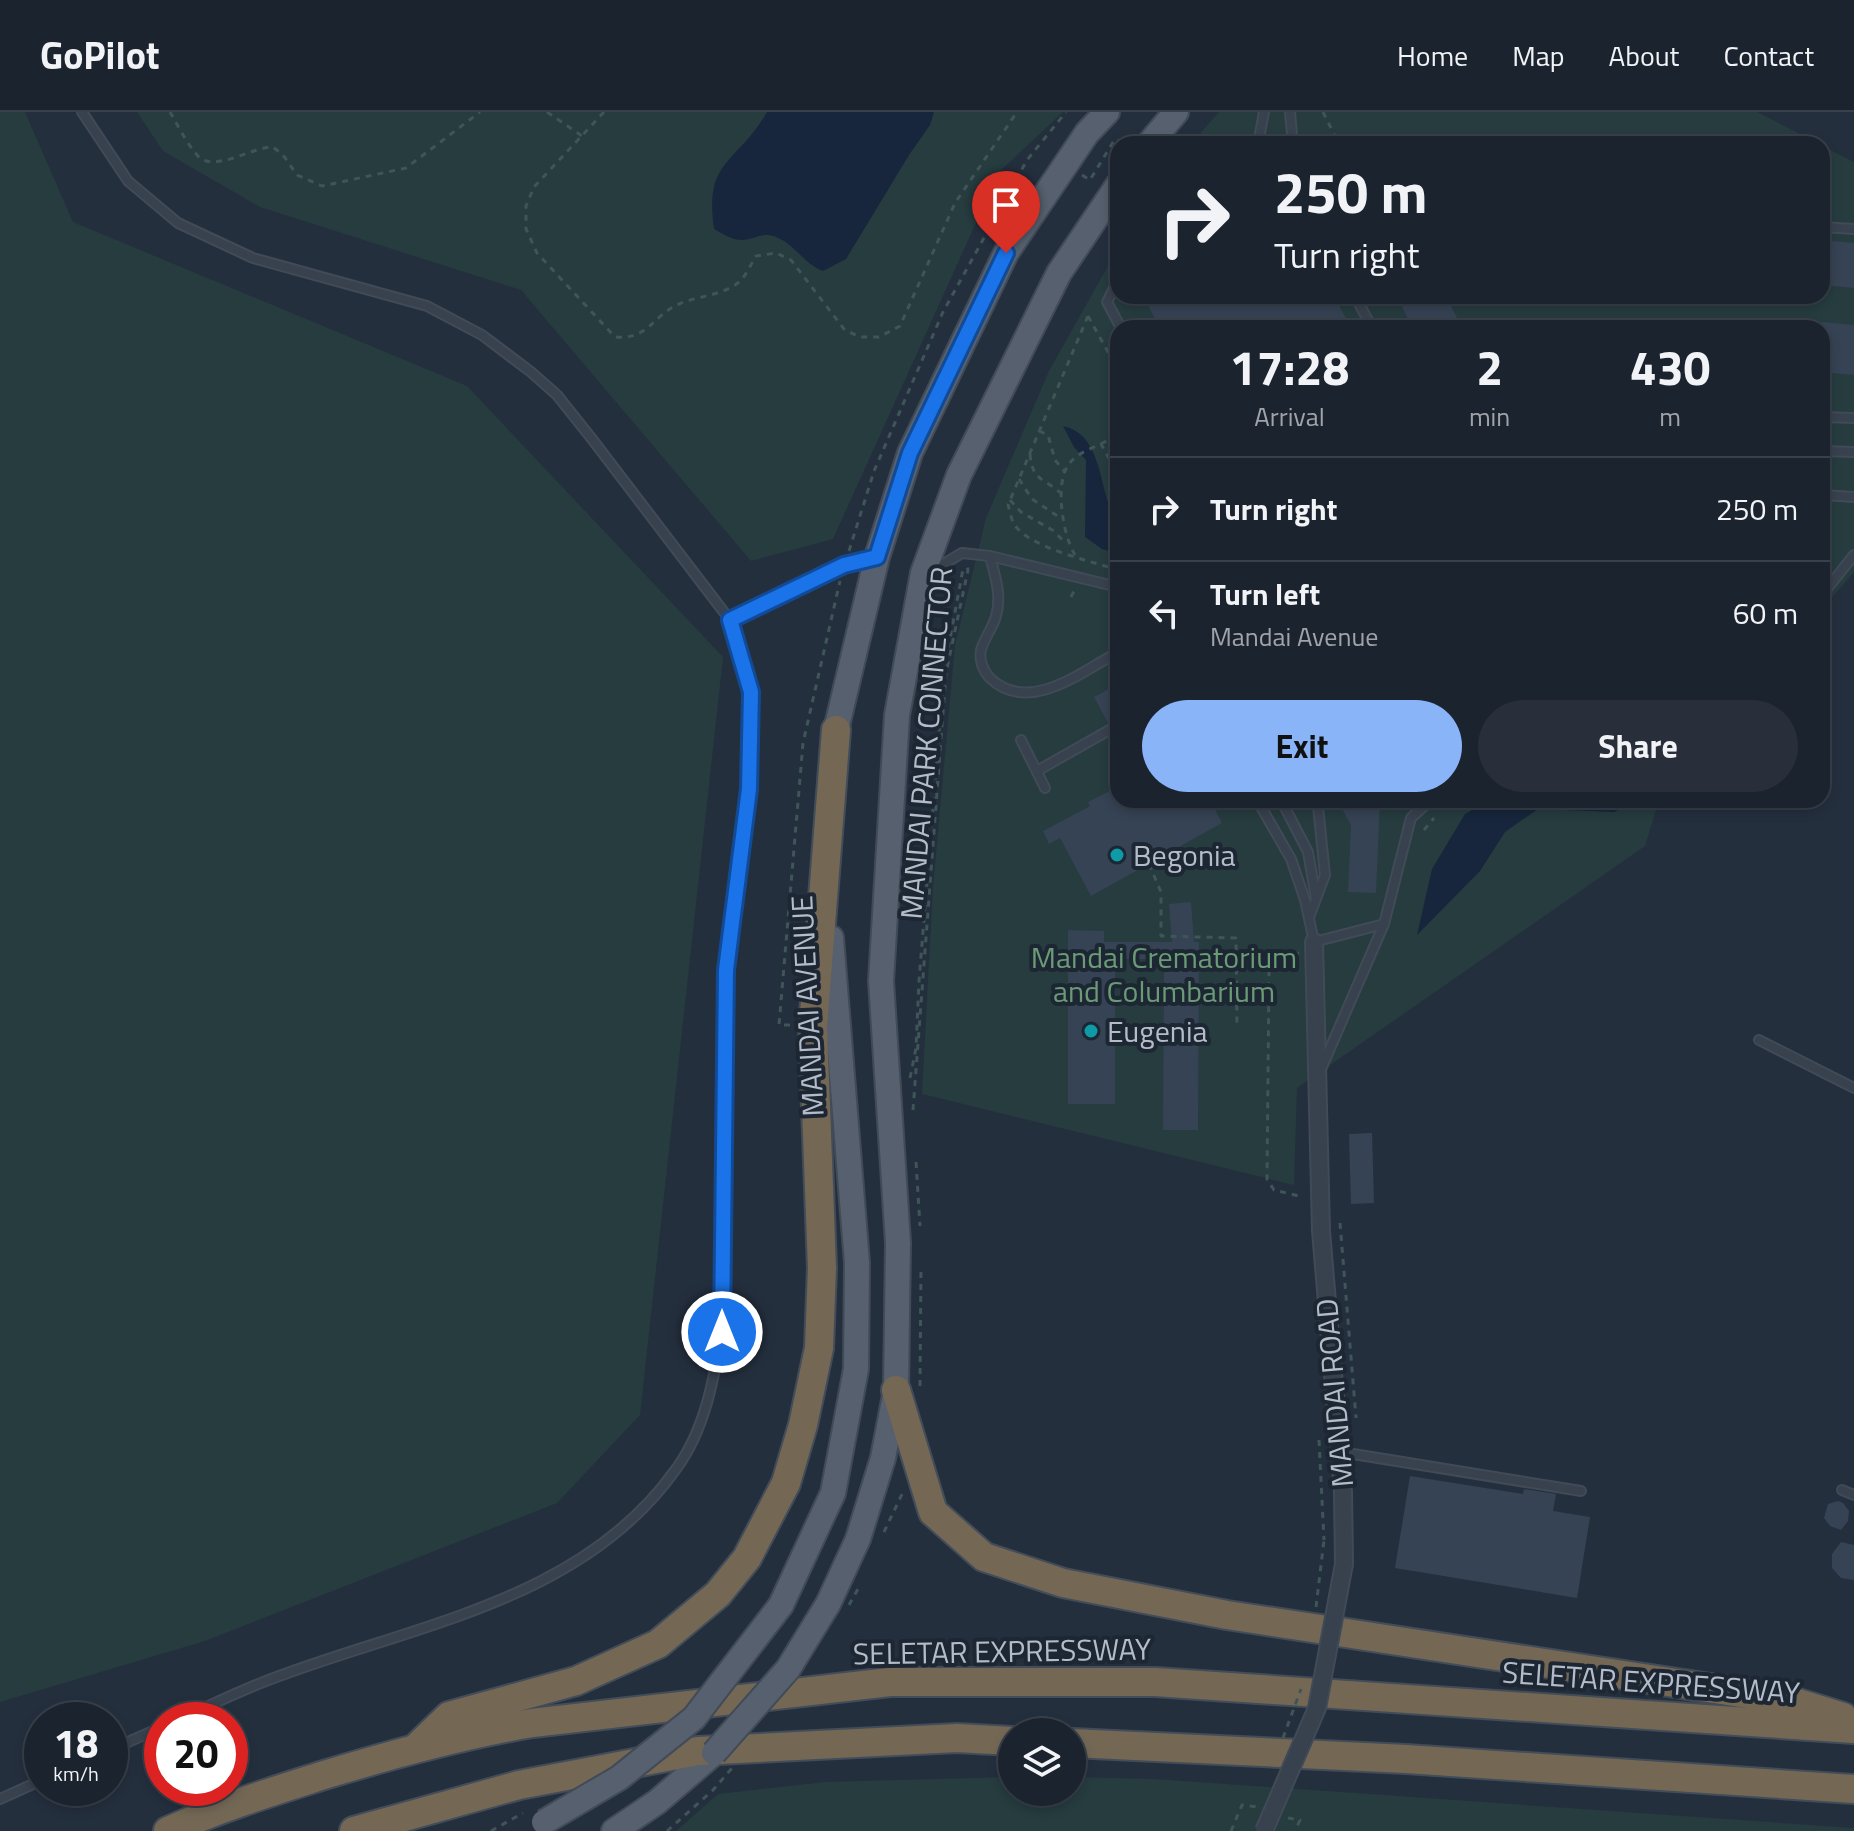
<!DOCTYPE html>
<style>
body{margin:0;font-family:"Titillium Web",sans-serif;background:#282f3a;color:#f1f3f6;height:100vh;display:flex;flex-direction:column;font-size:30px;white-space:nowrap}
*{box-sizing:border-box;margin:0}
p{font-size:26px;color:#a0a4aa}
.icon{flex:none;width:44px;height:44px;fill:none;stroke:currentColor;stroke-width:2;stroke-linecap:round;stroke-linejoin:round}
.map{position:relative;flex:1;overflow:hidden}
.sheet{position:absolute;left:1110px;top:208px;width:720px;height:488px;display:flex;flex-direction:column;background:#1b232e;border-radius:24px;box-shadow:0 4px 12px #0003,0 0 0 2px #39404a}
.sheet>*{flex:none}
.guide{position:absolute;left:1110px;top:24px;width:720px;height:168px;border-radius:24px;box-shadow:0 4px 12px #0003,0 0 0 2px #39404a;background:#1b232e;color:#f1f3f6;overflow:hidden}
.controls{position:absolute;left:998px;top:1606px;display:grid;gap:16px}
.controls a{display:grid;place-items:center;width:88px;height:88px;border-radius:50%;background:#1b232e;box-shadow:0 4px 12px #0003,0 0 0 2px #39404a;font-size:40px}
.speed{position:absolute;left:24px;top:1590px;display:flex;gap:16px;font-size:40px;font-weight:700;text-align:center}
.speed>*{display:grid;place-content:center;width:104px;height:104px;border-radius:50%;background:#1b232e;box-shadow:0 4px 12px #0003,0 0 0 2px #39404a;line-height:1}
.speed small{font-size:20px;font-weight:400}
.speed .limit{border:12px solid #d22;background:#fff;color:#111}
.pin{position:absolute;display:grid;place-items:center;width:68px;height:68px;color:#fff;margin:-82px -34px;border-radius:50% 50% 50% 0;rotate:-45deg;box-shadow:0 0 8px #0007}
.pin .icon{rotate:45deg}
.me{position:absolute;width:88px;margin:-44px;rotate:0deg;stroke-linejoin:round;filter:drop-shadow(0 0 6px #0008)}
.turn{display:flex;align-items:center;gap:28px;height:168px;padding:0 32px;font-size:36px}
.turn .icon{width:104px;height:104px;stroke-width:2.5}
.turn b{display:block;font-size:56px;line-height:68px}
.eta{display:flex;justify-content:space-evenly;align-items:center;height:136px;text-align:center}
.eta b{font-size:48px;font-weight:700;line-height:56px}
.primary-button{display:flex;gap:16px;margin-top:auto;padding:16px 32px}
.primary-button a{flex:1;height:92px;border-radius:48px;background:#8ab4f8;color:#111;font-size:32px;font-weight:700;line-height:92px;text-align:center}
.primary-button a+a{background:#282f3a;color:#f1f3f6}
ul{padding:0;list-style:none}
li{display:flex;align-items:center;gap:24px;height:104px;padding:0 32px;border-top:2px solid #39404a}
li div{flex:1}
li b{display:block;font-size:30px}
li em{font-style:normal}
header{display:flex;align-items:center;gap:48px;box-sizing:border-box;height:112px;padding:0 40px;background:#1b232e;border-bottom:2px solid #39404a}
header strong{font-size:38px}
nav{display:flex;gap:44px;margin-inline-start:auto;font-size:28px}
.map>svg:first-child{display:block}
.green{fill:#263c3f}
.water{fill:#17263c}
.building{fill:#364354}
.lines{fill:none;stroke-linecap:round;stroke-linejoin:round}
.service-casing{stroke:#414a57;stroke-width:12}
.minor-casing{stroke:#414a57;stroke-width:20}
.primary-casing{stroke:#414a57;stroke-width:28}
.motorway-casing{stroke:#434c59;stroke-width:32}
.path{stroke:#3f5557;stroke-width:3;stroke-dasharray:6 6;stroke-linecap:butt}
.service{stroke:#38414e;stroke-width:8}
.minor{stroke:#38414e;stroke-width:16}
.primary{stroke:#56606e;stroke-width:24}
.motorway{stroke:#746855;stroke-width:28}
.minor-bridge-casing{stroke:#414a57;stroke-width:20;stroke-linecap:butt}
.primary-bridge-casing{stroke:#414a57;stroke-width:28;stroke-linecap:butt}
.path-bridge{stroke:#3f5557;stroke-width:3;stroke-dasharray:6 6;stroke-linecap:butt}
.minor-bridge{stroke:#38414e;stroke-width:16}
.primary-bridge{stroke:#56606e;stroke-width:24}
.route-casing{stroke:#114b97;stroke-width:20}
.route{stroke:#1a73e8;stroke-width:14}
.culture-dot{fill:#0f9aa8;stroke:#1d2633;stroke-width:3}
.labels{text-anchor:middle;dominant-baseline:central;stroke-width:8;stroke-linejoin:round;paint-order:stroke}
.street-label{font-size:30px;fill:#b4bcc9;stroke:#1d2633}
.poi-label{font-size:30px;fill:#b4bcc9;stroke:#1d2633;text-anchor:start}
.park-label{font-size:30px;fill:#6b9a76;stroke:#1d2633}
</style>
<header>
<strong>GoPilot</strong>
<nav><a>Home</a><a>Map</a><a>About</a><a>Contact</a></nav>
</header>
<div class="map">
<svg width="1854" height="1719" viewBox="0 0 1854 1719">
<rect width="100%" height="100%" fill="#242f3e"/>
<!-- green -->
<g class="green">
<polygon points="0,0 25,0 73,110 467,274 723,545 640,1303 557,1391 205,1529 0,1590"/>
<polygon points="137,0 1063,0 999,60 833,427 751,449 521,178 260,95 163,39"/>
<polygon points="1219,0 1757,0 1819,32 1191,32"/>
<polygon points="1822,34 1854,50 1854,460 1822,497 1822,216 1118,216 1118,688 1659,688 1645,734 1297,976 1294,1073 922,982 933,775 955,533 986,406 1049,259 1118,136 1118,184 1822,184"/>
<polygon points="1012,1665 1012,1680 1072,1680 1072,1665 1154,1667 1854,1716 1854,1719 676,1719 718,1682 825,1670"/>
</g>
<!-- water -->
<g class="water">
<path d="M 767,0 L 934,0 L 930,13 L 909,43 L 846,147 L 823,159 C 804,152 796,133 776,125 C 763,120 756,126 744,128 C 733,129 723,122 714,117 C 704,46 737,53 767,0 Z"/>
<path d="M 1063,314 C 1098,321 1099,365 1109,393 C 1111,398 1116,404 1118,409 C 1120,419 1118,432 1118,442 L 1102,437 L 1085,425 L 1086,348 L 1074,335 Z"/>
<polygon points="1489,688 1639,688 1614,700 1538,697 1505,720 1480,759 1417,823 1432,757 1465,702"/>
</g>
<!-- building -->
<g class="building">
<polygon points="1822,128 1854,131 1854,176 1822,173"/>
<polygon points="1143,184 1334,184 1351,216 1160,216"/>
<polygon points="1397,184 1446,184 1462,216 1412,216"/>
<polygon points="1822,210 1854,213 1854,263 1822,260"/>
<polygon points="1118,572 1118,630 1114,623 1117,614 1114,611 1108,611 1094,585"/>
<polygon points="1118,675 1118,688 1135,688 1138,694 1150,688 1210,688 1222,711 1091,784 1060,726 1049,732 1043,719 1090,694 1088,690"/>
<polygon points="1337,688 1380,688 1376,781 1348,780 1351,713"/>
<polygon points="1191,790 1194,830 1199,830 1198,1018 1163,1018 1164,847 1115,847 1115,992 1068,992 1068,818 1104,819 1104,830 1172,830 1169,792"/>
<polygon points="1372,1021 1374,1091 1351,1092 1349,1022"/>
<polygon points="1410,1364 1523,1382 1524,1377 1556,1382 1553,1399 1590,1405 1577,1486 1395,1456"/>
<polygon points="1838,1389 1843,1391 1849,1399 1848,1409 1841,1418 1830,1414 1824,1406 1828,1392"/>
<polygon points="1841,1430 1854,1433 1854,1468 1841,1466 1832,1456 1832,1442"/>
</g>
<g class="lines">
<!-- service casing -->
<g class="service-casing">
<g id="service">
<path d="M 82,0 L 128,69 L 178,111 L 253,146 L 427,194 L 482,223 L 531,260 L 557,283 L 592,327 L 730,508 L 751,580 L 749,677 L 726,858 L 722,1220 C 714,1266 705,1318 676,1357 C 580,1493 404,1514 261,1571 C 233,1582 205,1596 177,1608"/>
<polyline points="1258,32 1264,0"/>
<polyline points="1289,32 1292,22 1290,0"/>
<polyline points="1822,115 1854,117"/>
<polyline points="1118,168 1107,190 1121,216"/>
<polyline points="1355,184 1372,216"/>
<polyline points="1822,305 1854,306"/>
<polyline points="1822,339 1854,340"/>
<polyline points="1822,383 1854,385"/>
<path d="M 990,444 C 995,465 1002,483 996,504 C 993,516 984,526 981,538 C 979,548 983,559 990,566 C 1028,603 1082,560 1118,540"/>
<polyline points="932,459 962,441 990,444 1118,475"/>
<polyline points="1822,483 1854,443"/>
<polyline points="730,508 844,453 872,446"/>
<polyline points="1021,628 1045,676"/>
<polyline points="1037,659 1111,617"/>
<polyline points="1257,688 1291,747 1305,788 1314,830 1384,812"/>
<polyline points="1281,688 1308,740 1316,786"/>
<polyline points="1310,803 1325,763 1318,694 1314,688"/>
<polyline points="1759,928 1854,976"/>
<polyline points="1322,955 1384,812 1411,706 1431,688"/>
<polyline points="1341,1340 1581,1379"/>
<polyline points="1842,1378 1854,1383"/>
<polyline points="110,1638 162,1615"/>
<polyline points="0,1687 42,1668"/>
</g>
</g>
<!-- minor casing -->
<g class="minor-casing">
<polyline id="minor" points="1314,830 1321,1119 1343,1380 1344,1452"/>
</g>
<!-- primary casing -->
<g class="primary-casing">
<g id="primary">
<polyline points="1149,32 1176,0"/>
<polyline points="835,637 836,618 877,445 910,341 1006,141 1087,21 1107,0"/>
<polyline points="828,1492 858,1427 883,1346 896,1278 898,1131 881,869 897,603 923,461 959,363 1059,161 1118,73"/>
<polyline points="781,1493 833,1381 856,1257 857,1151 831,826"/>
<polyline points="614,1719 657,1690 714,1641"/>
</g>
</g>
<!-- motorway casing -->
<g class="motorway-casing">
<g id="motorway">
<polyline points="896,1278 933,1400 984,1445 1063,1471 1227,1503 1788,1588 1843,1605"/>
<polyline points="1072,1631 1406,1647 1854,1677"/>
<polyline points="419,1633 449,1604 576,1569 658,1532 718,1482 747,1446 786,1371 803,1313 819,1236 822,1156 813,915 836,618"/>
<path d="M 168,1719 C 219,1696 271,1680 324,1663 C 393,1642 461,1623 532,1611 L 890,1570 L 1155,1570 L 1854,1617"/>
<polyline points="354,1719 519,1673 698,1639 957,1626 1012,1629"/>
</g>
</g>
<!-- path -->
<g class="path">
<path d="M 170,0 C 178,14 186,30 197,43 C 213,62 251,35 273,35 L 283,43 L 297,63 L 322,74 L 406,56 L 480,0"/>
<polyline points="547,0 582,24"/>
<path d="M 604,0 L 534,75 L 526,94 L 526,117 L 537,141 L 615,225 C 649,228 653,203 679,192 C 698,184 724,183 739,170 C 746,164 751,152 756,144 L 776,141 L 791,148 L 844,217 L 859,225 L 879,225 L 900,214 L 955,91 L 1017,0"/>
<polyline points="1323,0 1339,32"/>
<polyline points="1082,63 1090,68 1115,27 1125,32"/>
<path d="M 1088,204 L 1008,393 C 1010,399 1011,407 1014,412 C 1029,436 1091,449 1118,458"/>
<polyline points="1088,204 1118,258"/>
<polyline points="1039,319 1048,323 1055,348 1064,359"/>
<polyline points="1101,332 1118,322"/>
<path d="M 1030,342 C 1032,369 1044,366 1062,382"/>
<polyline points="1019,367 1032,387 1062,407"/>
<polyline points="1010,388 1021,400 1054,419 1066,432"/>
<polyline points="849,439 874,359 943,200 1027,48 1066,0"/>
<path d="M 1075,443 C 1063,424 1054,371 1069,352 C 1076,342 1090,337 1101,332 L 1118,363"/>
<polyline points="1071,485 1075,477"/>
<polyline points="1822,504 1830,494"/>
<polyline points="1442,697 1459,688"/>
<polyline points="1424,718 1434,706"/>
<polyline points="1149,752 1161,780 1161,824 1236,826 1237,915"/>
<polyline points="1299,841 1277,848 1269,859 1267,1067 1274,1078 1303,1085"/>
<polyline points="790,913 779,913 803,631 840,469"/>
<polyline points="910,966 916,936 919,869 944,559 963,457"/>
<polyline points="913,998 946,561 968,458 967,454"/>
<polyline points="916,1050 920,1114"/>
<polyline points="1340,1111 1356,1306"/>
<polyline points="920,1274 921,1154"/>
<polyline points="1319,1328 1324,1428"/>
<polyline points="884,1420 903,1380"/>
<polyline points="1288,1706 1300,1708 1295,1719"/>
<polyline points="491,1719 523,1701"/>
<polyline points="1231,1719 1242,1693 1257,1695"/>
</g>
<!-- service -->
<use href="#service" class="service"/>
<!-- minor -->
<use href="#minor" class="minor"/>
<!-- primary -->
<use href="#primary" class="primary"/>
<!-- motorway -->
<use href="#motorway" class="motorway"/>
<!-- minor-bridge casing -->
<g class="minor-bridge-casing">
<polyline id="minor-bridge" points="1264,1719 1317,1596 1344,1452"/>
</g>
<!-- primary-bridge casing -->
<g class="primary-bridge-casing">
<g id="primary-bridge">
<polyline points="714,1641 788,1557 828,1492"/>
<polyline points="544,1710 619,1666 694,1606 781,1493"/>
</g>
</g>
<!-- path-bridge -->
<g class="path-bridge">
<polyline points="849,1493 858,1477"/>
<polyline points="1316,1495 1324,1428"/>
<polyline points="1283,1626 1301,1577"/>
<polyline points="667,1719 713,1678 733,1655"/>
</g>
<!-- minor-bridge -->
<use href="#minor-bridge" class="minor-bridge"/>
<!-- primary-bridge -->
<use href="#primary-bridge" class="primary-bridge"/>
</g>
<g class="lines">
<!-- route casing -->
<g class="route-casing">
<polyline id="route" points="722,1220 726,858 749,677 751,580 730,508 844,453 877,445 910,341 1006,141"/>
</g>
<!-- route -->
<use href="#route" class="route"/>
</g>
<!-- markers -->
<g class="culture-dot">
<circle cx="1117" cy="743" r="8"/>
<circle cx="1091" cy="919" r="8"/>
</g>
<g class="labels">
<!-- street labels -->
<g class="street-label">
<text transform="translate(926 631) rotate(-85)">MANDAI PARK CONNECTOR</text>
<text transform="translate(807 894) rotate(-93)">MANDAI AVENUE</text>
<text transform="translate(1334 1281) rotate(-95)">MANDAI ROAD</text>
<text transform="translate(1002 1539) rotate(-1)">SELETAR EXPRESSWAY</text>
<text transform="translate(1651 1570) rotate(4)">SELETAR EXPRESSWAY</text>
</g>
<!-- poi labels -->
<g class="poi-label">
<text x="1133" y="743">Begonia</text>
<text x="1107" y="919">Eugenia</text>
</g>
<!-- park labels -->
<g class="park-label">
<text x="1164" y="845">Mandai Crematorium<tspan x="1164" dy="34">and Columbarium</tspan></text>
</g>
</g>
</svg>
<div class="controls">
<a><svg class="icon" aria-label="layers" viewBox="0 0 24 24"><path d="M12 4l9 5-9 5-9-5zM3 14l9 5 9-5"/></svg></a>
</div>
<div class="speed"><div>18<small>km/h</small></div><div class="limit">20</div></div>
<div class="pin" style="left:1006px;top:141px;background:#d93025"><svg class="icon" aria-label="arrive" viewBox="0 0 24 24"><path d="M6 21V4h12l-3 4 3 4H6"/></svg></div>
<svg class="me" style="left:722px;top:1220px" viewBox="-20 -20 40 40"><circle r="17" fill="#1a73e8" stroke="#fff" stroke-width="3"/><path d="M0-11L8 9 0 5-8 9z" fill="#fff"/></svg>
<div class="guide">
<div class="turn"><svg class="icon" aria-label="right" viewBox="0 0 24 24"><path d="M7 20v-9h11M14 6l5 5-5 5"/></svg><div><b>250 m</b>Turn right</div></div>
</div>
<section class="sheet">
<div class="eta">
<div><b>17:28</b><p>Arrival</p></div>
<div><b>2</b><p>min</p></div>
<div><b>430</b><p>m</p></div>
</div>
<ul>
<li><svg class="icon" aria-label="right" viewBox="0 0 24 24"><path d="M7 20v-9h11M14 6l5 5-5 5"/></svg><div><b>Turn right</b></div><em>250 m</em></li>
<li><svg class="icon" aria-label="left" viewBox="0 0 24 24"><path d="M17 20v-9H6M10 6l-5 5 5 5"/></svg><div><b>Turn left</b><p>Mandai Avenue</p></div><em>60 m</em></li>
</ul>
<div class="primary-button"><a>Exit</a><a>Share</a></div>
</section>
</div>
